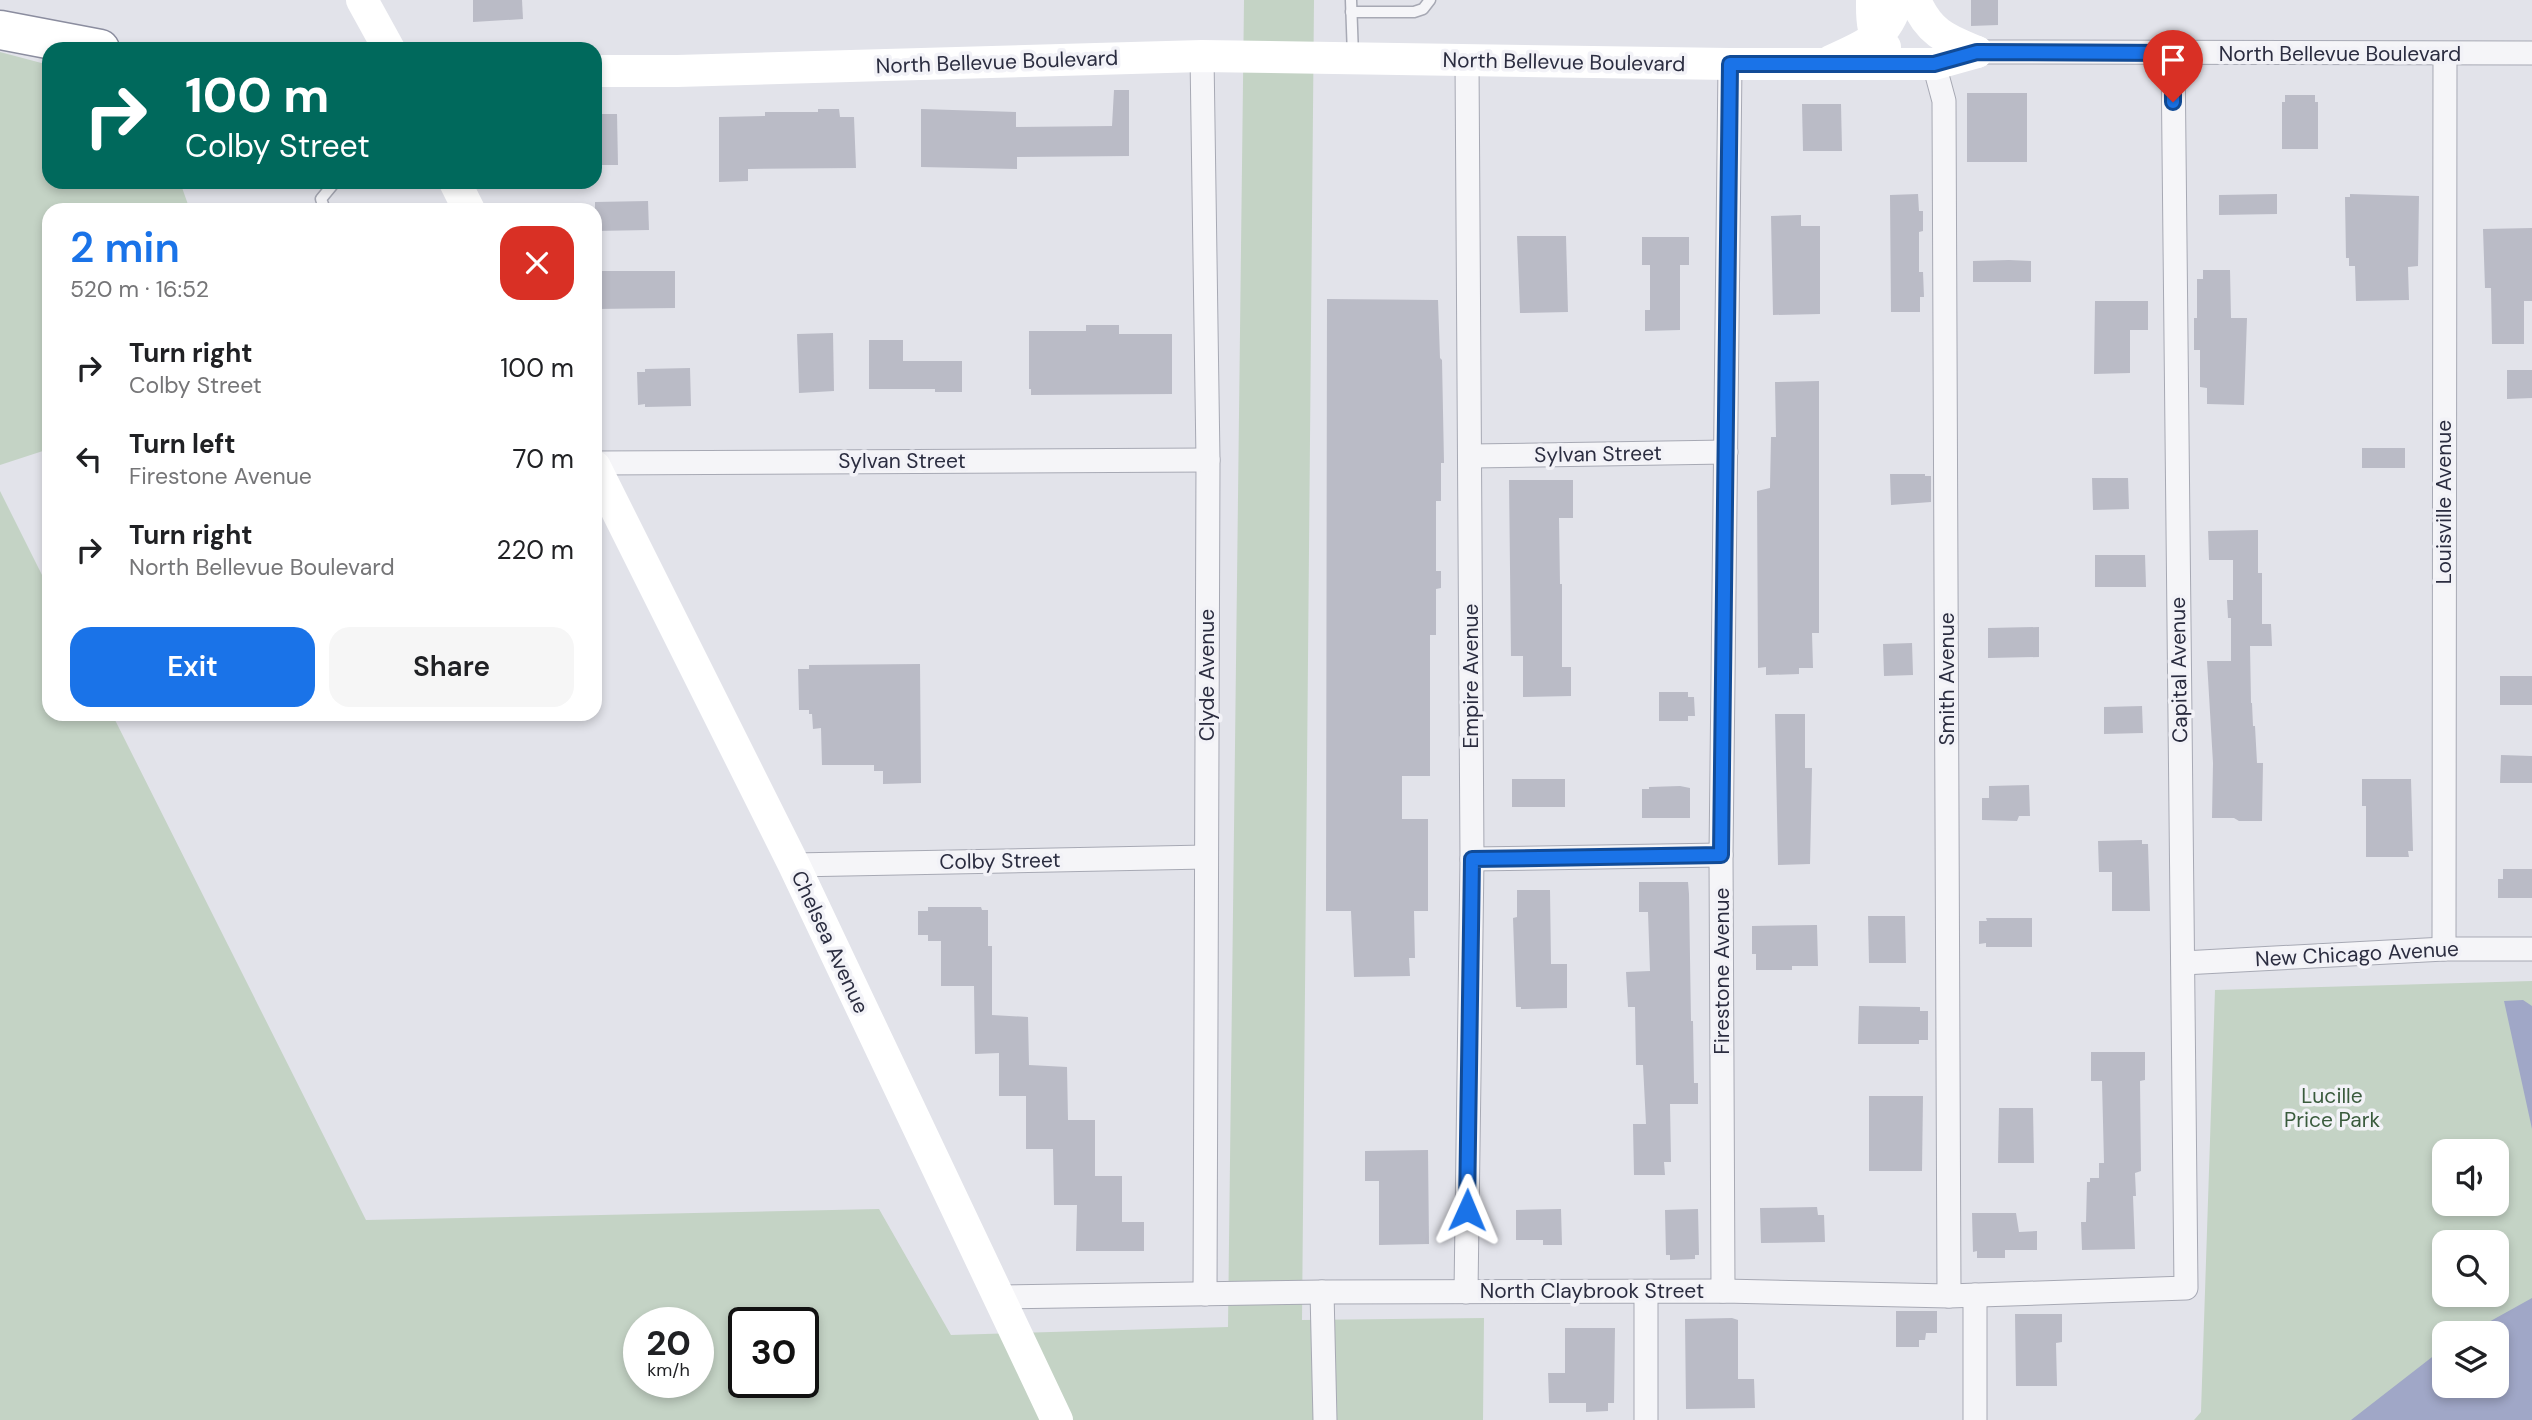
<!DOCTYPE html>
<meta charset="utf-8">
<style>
body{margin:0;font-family:"DM Sans",sans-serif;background:#f6f6f6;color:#202124;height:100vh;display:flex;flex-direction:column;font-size:26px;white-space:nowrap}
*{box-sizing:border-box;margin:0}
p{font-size:23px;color:#757577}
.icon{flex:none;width:38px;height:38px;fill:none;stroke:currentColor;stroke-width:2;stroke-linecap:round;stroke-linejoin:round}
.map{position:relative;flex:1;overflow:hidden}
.drawer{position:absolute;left:42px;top:203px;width:560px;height:518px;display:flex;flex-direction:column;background:#fff;border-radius:21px;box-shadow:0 4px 10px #0003}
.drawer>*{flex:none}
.hud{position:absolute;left:42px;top:42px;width:560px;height:147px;border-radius:21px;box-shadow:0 4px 10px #0003;background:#00695c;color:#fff;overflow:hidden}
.buttons{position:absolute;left:2432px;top:1139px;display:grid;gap:14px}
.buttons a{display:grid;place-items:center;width:77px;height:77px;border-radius:14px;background:#fff;box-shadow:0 4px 10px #0003;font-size:35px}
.speed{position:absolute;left:623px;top:1307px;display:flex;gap:14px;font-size:35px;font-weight:700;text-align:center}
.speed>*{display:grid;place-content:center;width:91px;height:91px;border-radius:50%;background:#fff;box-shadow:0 4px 10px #0003;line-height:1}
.speed small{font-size:18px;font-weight:400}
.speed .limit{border:4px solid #111;border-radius:10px;background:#fff;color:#111}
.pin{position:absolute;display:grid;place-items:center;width:60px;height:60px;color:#fff;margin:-72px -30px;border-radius:50% 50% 50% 0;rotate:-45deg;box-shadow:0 0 7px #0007}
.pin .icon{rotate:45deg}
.me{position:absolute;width:77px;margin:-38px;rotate:1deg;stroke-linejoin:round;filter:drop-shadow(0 0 5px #0008)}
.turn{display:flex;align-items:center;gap:24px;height:147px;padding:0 28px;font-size:32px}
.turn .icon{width:91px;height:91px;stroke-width:2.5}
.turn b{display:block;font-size:49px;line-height:60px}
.round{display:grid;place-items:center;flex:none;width:74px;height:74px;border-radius:21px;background:#f6f6f6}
.overview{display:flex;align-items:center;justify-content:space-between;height:119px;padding:0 28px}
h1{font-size:42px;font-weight:600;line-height:52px;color:#1a73e8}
.action{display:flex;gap:14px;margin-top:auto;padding:14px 28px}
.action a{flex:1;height:80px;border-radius:21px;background:#1a73e8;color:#fff;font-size:28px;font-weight:600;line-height:80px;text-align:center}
.action a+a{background:#f6f6f6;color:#202124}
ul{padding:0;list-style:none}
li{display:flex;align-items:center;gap:21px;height:91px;padding:0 28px}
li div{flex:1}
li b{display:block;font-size:26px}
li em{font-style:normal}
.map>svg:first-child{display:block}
.green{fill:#c4d3c5;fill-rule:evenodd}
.water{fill:#a0a7c7}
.building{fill:#babbc6}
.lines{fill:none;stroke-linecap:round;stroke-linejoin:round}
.service-casing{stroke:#a7a9b4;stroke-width:13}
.minor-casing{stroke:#a7a9b4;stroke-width:25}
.motorway-casing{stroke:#8b8d9f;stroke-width:41}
.service{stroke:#f5f5f8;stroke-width:10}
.minor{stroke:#f5f5f8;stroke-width:23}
.secondary{stroke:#fff;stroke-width:32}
.motorway{stroke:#fff;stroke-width:38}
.route-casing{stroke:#114b97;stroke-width:18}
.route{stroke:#1a73e8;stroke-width:12}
.labels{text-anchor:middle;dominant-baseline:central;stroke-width:7;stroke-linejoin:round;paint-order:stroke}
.street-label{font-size:21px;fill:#2b2d40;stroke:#f2f2f7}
.park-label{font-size:21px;fill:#3a5b3d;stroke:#f2f2f7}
</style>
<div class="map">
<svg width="2532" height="1420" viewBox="0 0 2532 1420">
<rect width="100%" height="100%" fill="#e2e3ea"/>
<!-- green -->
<g class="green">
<path d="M 1244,0 L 1314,0 L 1302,1320 L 1484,1318 L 1483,1420 L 0,1420 L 0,491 L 49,589 L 49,714 L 112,714 L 366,1220 L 879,1209 L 951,1335 L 1228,1327 ZM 639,1323 L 698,1323 L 698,1382 L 639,1382 ZM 744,1323 L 803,1323 L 803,1382 L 744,1382 Z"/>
<polygon points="0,52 49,65 49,182 180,182 190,210 49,210 49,449 0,465"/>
<path d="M 2532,981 L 2532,1420 L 2194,1420 L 2201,1412 L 2215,990 ZM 2445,1152 L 2497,1152 L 2497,1204 L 2445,1204 ZM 2445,1242 L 2497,1242 L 2497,1295 L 2445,1295 ZM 2445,1334 L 2497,1334 L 2497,1386 L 2445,1386 Z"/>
</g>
<!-- water -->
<g class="water">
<polygon points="2523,1000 2532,1006 2532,1129 2504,1001"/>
<polygon points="2532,1298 2532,1420 2351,1420 2445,1347 2445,1386 2497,1386 2497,1334 2469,1333"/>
</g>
<!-- building -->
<g class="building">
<polygon points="473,0 522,0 523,19 473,22"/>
<polygon points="1971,0 1998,0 1998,25 1971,26"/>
<polygon points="1114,90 1129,90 1129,156 1017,157 1017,169 921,167 921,109 1016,112 1016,127 1112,126"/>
<rect x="1967" y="93" width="60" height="69"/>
<polygon points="2285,95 2315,95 2315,102 2318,102 2318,149 2282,149 2282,102 2285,102"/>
<polygon points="1802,104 1841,104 1842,151 1803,151"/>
<polygon points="818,109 839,109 840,117 854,117 856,168 748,169 748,181 719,182 719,117 765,116 765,112 818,112"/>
<polygon points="595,114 617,114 618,165 595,165"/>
<polygon points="1918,194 1919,211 1923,211 1923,231 1919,232 1919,272 1923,272 1924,297 1920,297 1920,312 1891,312 1890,195"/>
<polygon points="2277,194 2277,214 2219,215 2219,195"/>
<polygon points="2350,194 2419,196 2418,266 2408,267 2409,300 2356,301 2355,266 2349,266 2349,258 2346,258 2345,197 2350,197"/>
<polygon points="648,201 649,230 595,231 595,202"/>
<polygon points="1801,215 1801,226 1820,226 1820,314 1773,315 1771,216"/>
<polygon points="2532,228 2532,301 2524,301 2524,344 2492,344 2491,288 2485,288 2483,229"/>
<polygon points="1517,236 1566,236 1568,312 1520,313"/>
<polygon points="1642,237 1689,237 1689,265 1680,265 1680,330 1645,331 1645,310 1650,310 1650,265 1642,265"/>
<polygon points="2009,260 2031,261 2031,282 1973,282 1973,261"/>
<polygon points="2203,270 2230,270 2231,318 2247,318 2244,405 2207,404 2207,388 2200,387 2200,350 2194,350 2194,318 2197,318 2197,279 2203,279"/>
<polygon points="595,271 675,271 675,308 595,309"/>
<polygon points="1327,299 1438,300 1440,358 1442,360 1444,463 1441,463 1441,501 1436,501 1436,571 1441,571 1441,588 1436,589 1436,635 1430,635 1430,776 1402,776 1402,819 1428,819 1428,911 1414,911 1415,958 1409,958 1410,976 1354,977 1351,911 1326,911"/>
<polygon points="2095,301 2148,301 2148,330 2130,330 2130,373 2094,374"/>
<polygon points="1086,325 1119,325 1119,334 1172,334 1172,394 1031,395 1031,389 1029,389 1029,331 1086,331"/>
<polygon points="833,333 834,391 799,393 797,334"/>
<polygon points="869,340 903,340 903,361 962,361 962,392 935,392 935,389 869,389"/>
<polygon points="690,368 691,406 645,407 645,404 638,405 637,372 645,372 645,369"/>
<polygon points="2507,370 2532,370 2532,398 2507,399"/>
<polygon points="1819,381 1819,633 1812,633 1813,668 1799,668 1799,674 1766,675 1766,667 1758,668 1757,491 1770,488 1771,437 1776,437 1775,382"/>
<rect x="2362" y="448" width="43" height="20"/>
<polygon points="1890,474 1925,474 1925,476 1931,476 1931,502 1891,505"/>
<polygon points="2092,478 2128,478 2129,509 2093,510"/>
<polygon points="1509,480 1573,480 1573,518 1559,518 1560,584 1562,584 1562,667 1571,667 1571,696 1523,697 1523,656 1511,656"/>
<polygon points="2258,530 2258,573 2262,573 2262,624 2271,624 2272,646 2250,646 2251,703 2252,703 2253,726 2255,726 2257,763 2263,763 2262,821 2239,821 2234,818 2212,818 2213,763 2207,661 2231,661 2231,618 2228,618 2227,600 2233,600 2233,560 2209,560 2208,531"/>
<polygon points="2095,555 2145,555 2146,587 2095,587"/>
<polygon points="2039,627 2039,657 1988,658 1988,628"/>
<polygon points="1912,643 1913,675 1884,676 1883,644"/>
<polygon points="920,664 921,783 883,784 883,771 874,771 874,765 822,765 821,728 813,729 812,714 809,714 809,710 799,710 798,669 809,669 809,665"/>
<rect x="2500" y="676" width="32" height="29"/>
<polygon points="1659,692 1688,692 1688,697 1694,697 1695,716 1688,716 1688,721 1659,721"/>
<polygon points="2142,706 2143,733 2104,734 2104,707"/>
<polygon points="1775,714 1805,714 1805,768 1812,768 1810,864 1778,865"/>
<polygon points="2501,755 2532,756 2532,783 2500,783"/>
<rect x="1512" y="779" width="53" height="28"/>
<polygon points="2362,779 2411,779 2413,851 2408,851 2409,857 2366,857 2366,806 2362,806"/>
<polygon points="2029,785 2030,816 2019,816 2017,821 1982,820 1982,798 1989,798 1989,786"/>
<polygon points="1680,786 1690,788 1690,818 1642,818 1642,789 1649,789 1649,787"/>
<polygon points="2142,840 2142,844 2148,844 2150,911 2112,911 2112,872 2099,872 2098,841"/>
<polygon points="2503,869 2532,869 2532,898 2498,898 2498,879 2503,879"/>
<polygon points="1639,882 1688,882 1689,894 1691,1021 1693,1021 1694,1083 1698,1083 1698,1104 1670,1104 1671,1162 1664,1162 1665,1175 1634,1175 1633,1124 1646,1124 1643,1065 1636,1065 1635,1007 1628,1007 1626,972 1650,971 1648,912 1639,912"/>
<polygon points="1517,890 1550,890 1551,964 1567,964 1567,1008 1521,1009 1521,1007 1516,1007 1513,918 1517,917"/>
<polygon points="928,907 981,907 982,910 988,910 988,946 992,946 992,1015 1028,1017 1029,1065 1067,1067 1068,1120 1095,1120 1095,1176 1122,1176 1122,1222 1144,1222 1144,1251 1076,1251 1077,1205 1054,1205 1053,1149 1026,1149 1026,1096 999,1096 999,1053 975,1054 974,986 941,986 941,941 928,941 928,935 918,935 918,911 928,911"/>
<polygon points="1868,916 1905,916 1906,963 1869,963"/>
<polygon points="1986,918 2032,918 2032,947 1986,947 1986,943 1979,944 1979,921 1987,921"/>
<polygon points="1817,925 1818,966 1792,966 1792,970 1756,970 1756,954 1752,954 1752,926"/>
<polygon points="1859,1006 1920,1007 1920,1011 1928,1011 1928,1040 1919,1040 1919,1044 1858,1044"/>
<polygon points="2091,1052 2145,1052 2145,1080 2140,1081 2141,1171 2135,1173 2136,1196 2133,1196 2135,1249 2082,1250 2081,1222 2086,1222 2087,1182 2090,1182 2090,1178 2099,1178 2099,1163 2104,1163 2102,1081 2091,1081"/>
<polygon points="1869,1096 1923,1096 1922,1171 1869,1171"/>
<polygon points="1999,1108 2033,1108 2034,1163 1998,1163"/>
<polygon points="1428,1150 1429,1244 1379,1245 1379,1181 1365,1181 1365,1151"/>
<polygon points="1817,1207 1818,1215 1824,1215 1825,1242 1761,1243 1760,1208"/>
<polygon points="1561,1209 1562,1245 1543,1245 1543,1240 1516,1240 1516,1210"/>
<polygon points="1698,1209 1699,1255 1695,1255 1695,1259 1670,1260 1670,1255 1666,1255 1665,1210"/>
<polygon points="1972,1213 2016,1213 2019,1232 2037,1231 2037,1250 2005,1250 2005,1258 1977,1258 1977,1251 1973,1252"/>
<polygon points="1896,1311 1937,1311 1937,1333 1926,1333 1925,1340 1919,1340 1919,1347 1896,1347"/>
<polygon points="2015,1314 2062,1314 2062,1342 2056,1343 2057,1386 2016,1386"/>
<polygon points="1732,1318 1738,1320 1738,1379 1754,1379 1755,1408 1686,1409 1685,1319"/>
<polygon points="1565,1328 1615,1328 1614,1403 1608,1403 1608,1411 1586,1412 1586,1403 1549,1403 1548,1373 1565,1373"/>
</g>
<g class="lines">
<!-- service casing -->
<g class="service-casing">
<g id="service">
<polyline points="1351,0 1353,56"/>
<polyline points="1351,12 1414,12 1423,9 1430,0"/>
<polyline points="325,210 321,199 335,182"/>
</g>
</g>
<!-- minor casing -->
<g class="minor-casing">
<g id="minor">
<polyline points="1977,52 2532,53"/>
<polyline points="1202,56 1208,460 1205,1294"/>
<polyline points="1934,64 1944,101 1949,1296"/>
<polyline points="1471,456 1726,452"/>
<polyline points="595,463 1208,460"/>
<polyline points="1472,859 1721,855"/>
<polyline points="794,865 1206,857"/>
<polyline points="2444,949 2445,55"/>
<polyline points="2183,963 2444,949 2532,949"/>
<polyline points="1723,1291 1721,855 1730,64"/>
<polyline points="1322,1292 1325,1420"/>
<polyline points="1466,1292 1472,859 1467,60"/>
<polyline points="997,1297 1322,1292 1723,1291 1949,1296 2186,1288 2173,53"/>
<polyline points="1646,1420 1646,1292"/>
<polyline points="1975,1420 1975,1295"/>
</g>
</g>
<!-- motorway casing -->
<g class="motorway-casing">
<polyline id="motorway" points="0,30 100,49"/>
</g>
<!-- service -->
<use href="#service" class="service"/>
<!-- minor -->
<use href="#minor" class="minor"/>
<!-- secondary -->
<g class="secondary">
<polyline points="362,0 389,49"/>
<path d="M 1872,0 C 1872,19 1871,33 1885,47"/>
<path d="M 1915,0 C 1929,33 1946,39 1977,52"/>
<path d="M 1831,61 C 1866,44 1885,41 1898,0"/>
<polyline points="595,71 677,71 1202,56 1730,64 1934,64 1977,52"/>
<polyline points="455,182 469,210"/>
<polyline points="595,467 794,865 1057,1420"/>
</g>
<!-- motorway -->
<use href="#motorway" class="motorway"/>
</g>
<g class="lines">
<!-- route casing -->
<g class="route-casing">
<polyline id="route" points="1467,1210 1472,859 1721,855 1730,64 1934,64 1977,52 2173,53 2173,102"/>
</g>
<!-- route -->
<use href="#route" class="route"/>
</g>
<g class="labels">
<!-- street labels -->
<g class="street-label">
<text x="2340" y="54">North Bellevue Boulevard</text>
<text transform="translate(997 62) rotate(-2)">North Bellevue Boulevard</text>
<text transform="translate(1564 62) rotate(1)">North Bellevue Boulevard</text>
<text transform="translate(1598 454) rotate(-1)">Sylvan Street</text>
<text x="902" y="461">Sylvan Street</text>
<text transform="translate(2444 502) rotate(-90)">Louisville Avenue</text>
<text transform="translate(2179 670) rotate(-91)">Capital Avenue</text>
<text transform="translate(1207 675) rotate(-90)">Clyde Avenue</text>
<text transform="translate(1471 676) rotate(-90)">Empire Avenue</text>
<text transform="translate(1947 679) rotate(-90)">Smith Avenue</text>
<text transform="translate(1000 861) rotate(-1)">Colby Street</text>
<text transform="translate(830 942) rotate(65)">Chelsea Avenue</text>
<text transform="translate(2357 954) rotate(-3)">New Chicago Avenue</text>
<text transform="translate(1722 971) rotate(-90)">Firestone Avenue</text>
<text x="1592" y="1291">North Claybrook Street</text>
</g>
<!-- park labels -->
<g class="park-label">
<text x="2332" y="1096">Lucille<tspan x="2332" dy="24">Price Park</tspan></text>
</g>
</g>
</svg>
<div class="buttons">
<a><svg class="icon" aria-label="sound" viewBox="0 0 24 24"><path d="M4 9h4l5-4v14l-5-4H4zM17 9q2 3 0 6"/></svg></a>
<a><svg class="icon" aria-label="search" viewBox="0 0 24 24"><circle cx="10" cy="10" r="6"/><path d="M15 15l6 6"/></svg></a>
<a><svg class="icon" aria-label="layers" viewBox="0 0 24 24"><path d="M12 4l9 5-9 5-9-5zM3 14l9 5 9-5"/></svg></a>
</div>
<div class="speed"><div>20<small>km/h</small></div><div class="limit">30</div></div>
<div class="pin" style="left:2173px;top:102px;background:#d93025"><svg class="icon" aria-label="arrive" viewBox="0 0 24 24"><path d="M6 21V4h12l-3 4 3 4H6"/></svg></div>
<svg class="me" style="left:1467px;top:1210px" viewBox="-20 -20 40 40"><path d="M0-17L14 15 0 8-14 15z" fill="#1a73e8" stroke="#fff" stroke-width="4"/></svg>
<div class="hud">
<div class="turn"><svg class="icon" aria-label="right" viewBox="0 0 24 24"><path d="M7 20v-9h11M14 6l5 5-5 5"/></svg><div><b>100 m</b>Colby Street</div></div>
</div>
<section class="drawer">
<div class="overview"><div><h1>2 min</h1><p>520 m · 16:52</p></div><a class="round" style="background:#d93025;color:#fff"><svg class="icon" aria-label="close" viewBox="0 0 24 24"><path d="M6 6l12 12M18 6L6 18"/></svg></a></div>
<ul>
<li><svg class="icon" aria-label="right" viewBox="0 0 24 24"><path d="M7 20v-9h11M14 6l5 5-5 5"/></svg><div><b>Turn right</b><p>Colby Street</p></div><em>100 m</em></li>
<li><svg class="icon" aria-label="left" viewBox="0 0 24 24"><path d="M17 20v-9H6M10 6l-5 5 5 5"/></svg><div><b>Turn left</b><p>Firestone Avenue</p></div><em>70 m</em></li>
<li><svg class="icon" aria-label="right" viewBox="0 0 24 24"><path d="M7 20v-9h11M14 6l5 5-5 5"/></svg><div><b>Turn right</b><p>North Bellevue Boulevard</p></div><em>220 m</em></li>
</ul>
<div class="action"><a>Exit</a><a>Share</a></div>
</section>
</div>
